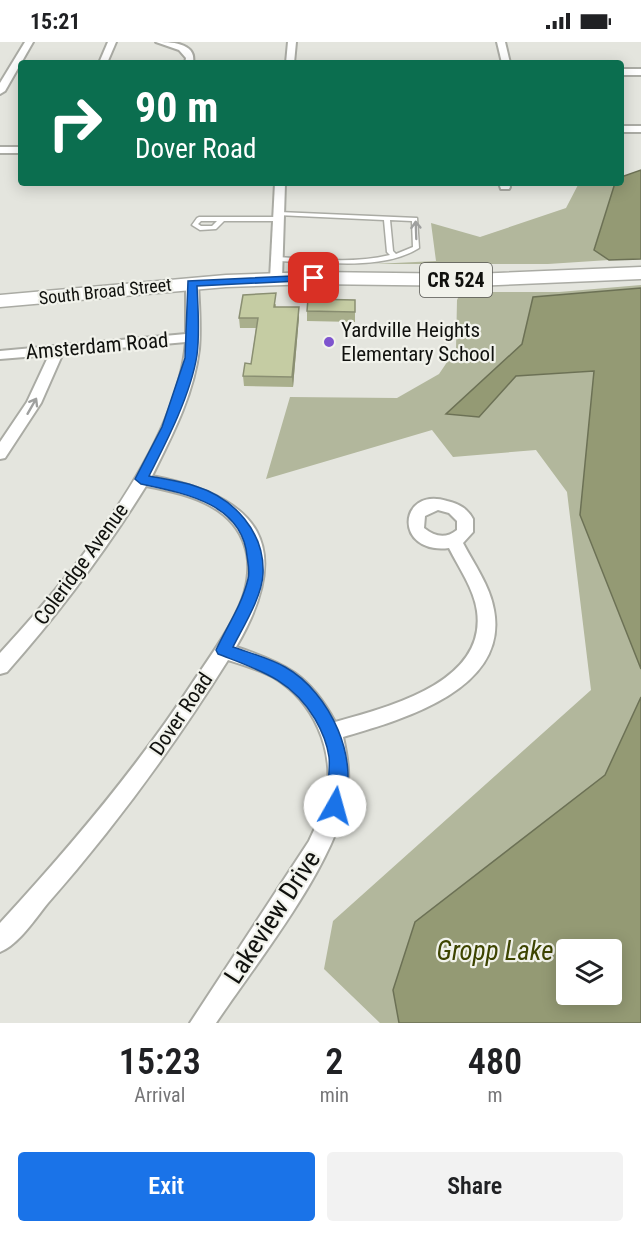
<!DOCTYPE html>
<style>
body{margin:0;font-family:"Roboto Condensed",sans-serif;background:#f2f2f2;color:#202124;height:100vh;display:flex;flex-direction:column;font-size:22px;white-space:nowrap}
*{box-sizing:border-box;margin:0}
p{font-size:20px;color:#757577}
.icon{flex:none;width:33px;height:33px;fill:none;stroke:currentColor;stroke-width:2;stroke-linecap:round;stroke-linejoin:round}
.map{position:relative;height:981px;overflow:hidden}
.panel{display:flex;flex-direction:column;background:#fff;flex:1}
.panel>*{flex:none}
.banner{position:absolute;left:18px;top:18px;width:606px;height:126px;border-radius:6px;box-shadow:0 3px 15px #0003;background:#0b6e4f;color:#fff;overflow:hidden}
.tools{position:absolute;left:556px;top:897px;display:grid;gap:12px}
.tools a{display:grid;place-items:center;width:66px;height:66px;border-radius:6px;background:#fff;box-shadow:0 3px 15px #0003;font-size:30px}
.pin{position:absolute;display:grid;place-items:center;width:51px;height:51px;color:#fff;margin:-26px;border-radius:12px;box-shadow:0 3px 9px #0006}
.me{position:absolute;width:66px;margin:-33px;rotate:7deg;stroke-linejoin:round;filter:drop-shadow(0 0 4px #0008)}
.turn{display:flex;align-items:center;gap:21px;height:126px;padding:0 18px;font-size:27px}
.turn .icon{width:78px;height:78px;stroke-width:2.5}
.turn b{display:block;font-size:42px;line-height:51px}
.eta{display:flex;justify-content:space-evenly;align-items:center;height:102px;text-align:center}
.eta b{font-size:36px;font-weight:600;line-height:42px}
.cta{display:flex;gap:12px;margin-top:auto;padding:12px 18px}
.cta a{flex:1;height:69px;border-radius:6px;background:#1a73e8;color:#fff;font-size:24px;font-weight:600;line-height:69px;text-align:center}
.cta a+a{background:#f2f2f2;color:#202124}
.status{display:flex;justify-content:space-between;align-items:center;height:42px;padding:0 30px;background:#fff;direction:ltr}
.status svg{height:16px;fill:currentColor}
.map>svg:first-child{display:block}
.green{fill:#b2b79c}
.water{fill:#949a74;stroke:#6c7155;stroke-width:1.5;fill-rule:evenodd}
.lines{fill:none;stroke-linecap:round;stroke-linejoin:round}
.service-casing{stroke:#aaaba4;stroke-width:3}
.minor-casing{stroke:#aaaba4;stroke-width:4}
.primary-casing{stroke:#aaaba4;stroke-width:3}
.service{fill:#fff;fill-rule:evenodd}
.minor{fill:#fff;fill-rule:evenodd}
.primary{fill:#fff;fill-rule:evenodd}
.wall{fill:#a9af8c}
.shaded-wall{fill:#8a8f72}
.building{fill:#c5cca3;stroke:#8a8f72;stroke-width:1.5}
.oneway{stroke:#9fa09f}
.route{fill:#1a73e8;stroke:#114b97;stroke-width:1.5}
.poi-dot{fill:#7e54ce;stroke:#f1f2eb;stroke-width:2}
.labels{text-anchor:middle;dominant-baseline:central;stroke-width:4.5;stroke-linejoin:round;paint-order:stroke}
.far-street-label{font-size:18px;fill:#10110e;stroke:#f1f2eb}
.shield{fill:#f1f2eb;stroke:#545450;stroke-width:1.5}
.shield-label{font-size:20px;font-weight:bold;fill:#10110e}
.poi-label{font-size:21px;fill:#10110e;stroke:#f1f2eb;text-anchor:start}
.street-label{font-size:21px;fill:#10110e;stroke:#f1f2eb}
.near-street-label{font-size:26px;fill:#10110e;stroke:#f1f2eb}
.near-water-label{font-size:27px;font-style:italic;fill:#3d4400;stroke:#f1f2eb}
</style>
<div class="status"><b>15:21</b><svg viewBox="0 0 49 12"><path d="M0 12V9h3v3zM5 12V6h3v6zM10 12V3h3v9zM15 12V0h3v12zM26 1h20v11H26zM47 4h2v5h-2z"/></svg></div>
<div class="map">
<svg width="641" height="981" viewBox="0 0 641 981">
<rect width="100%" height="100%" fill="#e4e5de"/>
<!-- green -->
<g class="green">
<polygon points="579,141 615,141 594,207 609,218 548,222 374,222 436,219 431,181 480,195 566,166"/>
<polygon points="641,243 641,246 533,255 522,302 447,371 479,375 516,334 594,329 580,473 641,627 641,655 605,733 415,880 393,948 399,981 380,981 324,927 333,879 591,648 567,450 536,408 453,415 432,388 266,437 290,355 397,356 439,332 456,307 457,258 461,250 559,250"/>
</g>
<!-- water -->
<g class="water">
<polygon points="641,128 641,217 609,218 594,208 615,141 621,141 621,135"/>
<polygon points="641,246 641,627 580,473 594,329 516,334 479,375 446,372 522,302 533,255"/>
<path d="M 641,655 L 641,981 L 399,981 L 393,948 L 415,880 L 605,733 ZM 567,908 L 612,908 L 612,952 L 567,952 Z"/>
</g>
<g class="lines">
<!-- service casing -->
<g class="service-casing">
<g id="service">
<path d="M 279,170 L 417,176 L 419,206 C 389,225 343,222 308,220 C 297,220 286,220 275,218 L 275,216 L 277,215 C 314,217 353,222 390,213 L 387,210 L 384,178 L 277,173 L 277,171 ZM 390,178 L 412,179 L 413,205 L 396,212 L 393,209 Z"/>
<path d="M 199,175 L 278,175 L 281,177 L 278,179 L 224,179 L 216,187 L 200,188 L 192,183 L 197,176 ZM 201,179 L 217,179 L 212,184 L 201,184 L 198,182 Z"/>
</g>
</g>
<!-- minor casing -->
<g class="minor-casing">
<g id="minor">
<polygon points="25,0 33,0 5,49 0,52 0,41"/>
<polygon points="108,0 116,0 107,21 99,21"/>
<path d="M 156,0 C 169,0 197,0 193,21 L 185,21 L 186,16 L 179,8 Z"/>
<polygon points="288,0 296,0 294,21 286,21"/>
<polygon points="497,0 505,0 510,21 502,21"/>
<rect x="621" y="27" width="20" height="6"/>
<rect x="621" y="84" width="20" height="6"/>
<rect x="0" y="105" width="21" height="6"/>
<polygon points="275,141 285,141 282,237 276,241 270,237"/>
<polygon points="499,141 509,141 510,145 509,147 501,147"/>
<path d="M 192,237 L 198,241 C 199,263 201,285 199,307 C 194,352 172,394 152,434 C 260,455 295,504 236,605 C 285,621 310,633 335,680 C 388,665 487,641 477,569 C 474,547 459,526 449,506 C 393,513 398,444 447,459 C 459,462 467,466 473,477 L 473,490 L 463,501 C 474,522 490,544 494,568 C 509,648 401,678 343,695 C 347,714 350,731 347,750 C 339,819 256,921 216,981 L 190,981 L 309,799 C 316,784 324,768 327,752 C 334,707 314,660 275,636 C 261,628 244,623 228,618 C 174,704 115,785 48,861 C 35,877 19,902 0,910 L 0,881 C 70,805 137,726 193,640 C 211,613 230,588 242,558 C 248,542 251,521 245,504 C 232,462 184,451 146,444 C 105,510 59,571 7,630 L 0,632 L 0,611 C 70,535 177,406 186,300 L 63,311 L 41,361 L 5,416 L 0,417 L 0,400 L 27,360 L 49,313 L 0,317 L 0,309 L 186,292 L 186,241 ZM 438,468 L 449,471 L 457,479 L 457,488 C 446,497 435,495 424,486 L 425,474 Z"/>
</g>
</g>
<!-- primary casing -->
<g class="primary-casing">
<polygon id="primary" points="641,225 641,237 474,244 314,242 226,245 0,265 0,253 226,233 314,230 474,232"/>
</g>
<!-- service -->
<use href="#service" class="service"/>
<!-- minor -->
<use href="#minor" class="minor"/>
<!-- primary -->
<use href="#primary" class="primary"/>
</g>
<!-- wall -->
<g class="wall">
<polygon points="276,262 276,265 299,265 299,275 293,345 244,344 243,334 251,322 256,286 240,286 239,276"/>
<polygon points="307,269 355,270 355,280 307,279"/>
</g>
<!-- shaded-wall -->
<polygon class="shaded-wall" points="299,265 299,275 293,345 292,335"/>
<!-- building -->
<g class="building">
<polygon points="276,251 274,265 299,265 292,335 243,334 245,321 251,322 258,276 239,276 243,253"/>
<polygon points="308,257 355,258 355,270 307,269"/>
</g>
<!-- one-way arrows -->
<defs><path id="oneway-shaft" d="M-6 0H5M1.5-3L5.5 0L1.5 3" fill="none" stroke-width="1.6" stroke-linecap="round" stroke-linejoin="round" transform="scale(1.5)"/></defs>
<g class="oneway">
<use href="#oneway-shaft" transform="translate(416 188) rotate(-92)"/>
<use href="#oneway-shaft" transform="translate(32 364) rotate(-60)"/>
</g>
<!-- route -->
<path class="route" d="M 314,233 L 318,234 L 318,238 L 197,244 C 198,267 200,290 197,313 C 191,352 167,399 149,434 C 164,437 180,439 195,444 C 234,456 265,490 263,532 C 262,555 243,585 233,605 C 250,611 269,616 285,625 C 330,650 363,720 341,770 L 335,772 L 329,770 C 324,759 331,730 329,715 C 327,701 322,689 315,677 C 291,637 259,628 218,612 L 216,608 C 227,584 242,563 248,537 C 250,530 248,521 247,514 C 242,461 183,451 141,442 L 135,437 L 162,385 L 185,316 L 188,239 Z"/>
<!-- markers -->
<circle class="poi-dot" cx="329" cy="300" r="6"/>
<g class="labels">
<!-- far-street labels -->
<g class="far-street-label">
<text transform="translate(105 249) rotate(-6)">South Broad Street</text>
</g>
<!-- shield labels -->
<rect class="shield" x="420" y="221" width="72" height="34" rx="4.5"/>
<g class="shield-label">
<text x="456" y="238">CR 524</text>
</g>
<!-- poi labels -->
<g class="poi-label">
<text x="341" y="288">Yardville Heights<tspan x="341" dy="24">Elementary School</tspan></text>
</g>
<!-- street labels -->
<g class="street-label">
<text transform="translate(97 304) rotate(-5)">Amsterdam Road</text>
<text transform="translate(81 522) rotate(-54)">Coleridge Avenue</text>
<text transform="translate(181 672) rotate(-56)">Dover Road</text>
</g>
<!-- near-street labels -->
<g class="near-street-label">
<text transform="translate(272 875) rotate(-57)">Lakeview Drive</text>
</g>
<!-- near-water labels -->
<g class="near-water-label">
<text x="495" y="909">Gropp Lake</text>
</g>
</g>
</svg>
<div class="tools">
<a><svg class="icon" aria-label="layers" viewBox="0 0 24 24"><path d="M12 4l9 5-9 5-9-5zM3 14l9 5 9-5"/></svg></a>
</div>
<div class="pin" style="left:314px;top:236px;background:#d93025"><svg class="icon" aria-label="arrive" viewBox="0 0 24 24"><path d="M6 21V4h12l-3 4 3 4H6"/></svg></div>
<svg class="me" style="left:335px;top:764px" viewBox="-20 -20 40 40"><circle r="19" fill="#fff"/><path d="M0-13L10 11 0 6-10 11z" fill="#1a73e8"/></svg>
<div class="banner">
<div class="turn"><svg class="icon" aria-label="right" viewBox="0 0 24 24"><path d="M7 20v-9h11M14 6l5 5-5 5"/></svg><div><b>90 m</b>Dover Road</div></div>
</div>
</div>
<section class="panel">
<div class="eta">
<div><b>15:23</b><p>Arrival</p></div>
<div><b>2</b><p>min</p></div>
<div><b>480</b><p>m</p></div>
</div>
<div class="cta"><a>Exit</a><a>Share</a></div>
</section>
